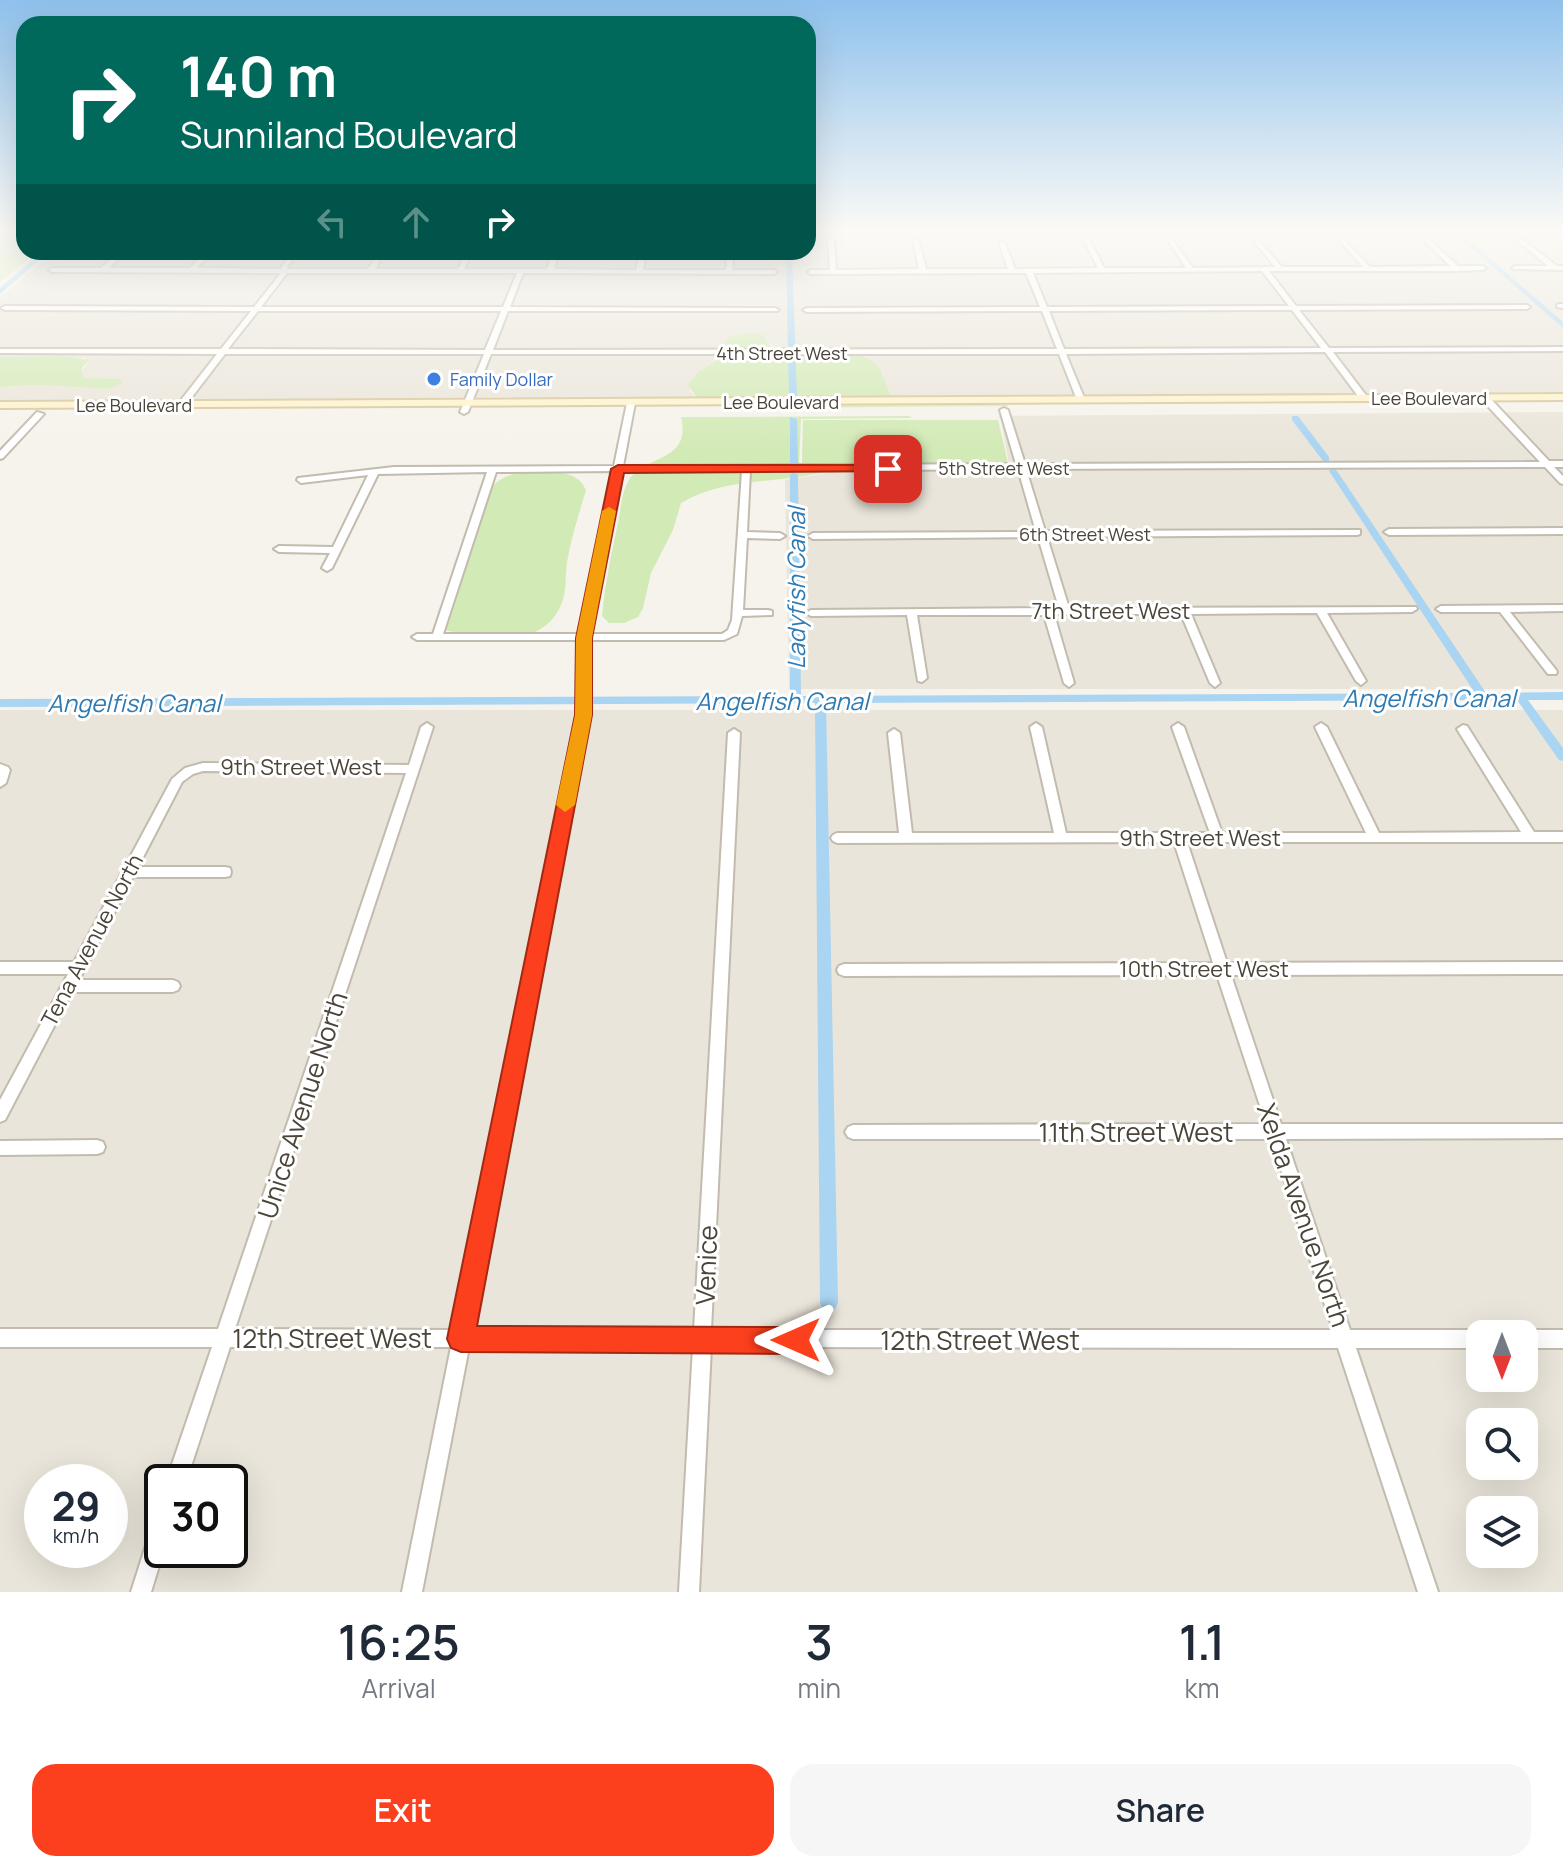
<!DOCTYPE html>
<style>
body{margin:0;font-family:Manrope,sans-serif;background:#f6f6f7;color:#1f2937;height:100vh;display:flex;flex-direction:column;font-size:30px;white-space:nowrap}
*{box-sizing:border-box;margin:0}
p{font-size:26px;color:#747a83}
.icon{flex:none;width:44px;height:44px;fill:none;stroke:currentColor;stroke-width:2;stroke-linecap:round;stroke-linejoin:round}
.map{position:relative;height:1592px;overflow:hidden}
.drawer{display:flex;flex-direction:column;background:#fff;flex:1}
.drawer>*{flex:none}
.guide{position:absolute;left:16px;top:16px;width:800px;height:244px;border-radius:24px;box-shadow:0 8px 32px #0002;background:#00695c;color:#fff;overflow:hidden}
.needle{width:52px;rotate:180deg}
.controls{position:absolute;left:1466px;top:1320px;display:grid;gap:16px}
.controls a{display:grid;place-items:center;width:72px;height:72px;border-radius:16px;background:#fff;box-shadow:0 8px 32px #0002;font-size:40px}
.speed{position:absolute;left:24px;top:1464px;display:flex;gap:16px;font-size:40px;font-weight:700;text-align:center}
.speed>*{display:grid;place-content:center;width:104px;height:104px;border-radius:50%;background:#fff;box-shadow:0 8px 32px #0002;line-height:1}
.speed small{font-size:20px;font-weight:400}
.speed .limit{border:4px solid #111;border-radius:12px;background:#fff;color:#111}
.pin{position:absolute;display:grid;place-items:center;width:68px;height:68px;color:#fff;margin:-34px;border-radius:16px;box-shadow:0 4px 12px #0006}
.me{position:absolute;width:88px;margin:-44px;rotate:270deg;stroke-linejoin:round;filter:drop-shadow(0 0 6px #0008)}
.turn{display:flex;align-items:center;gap:28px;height:168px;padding:0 32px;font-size:36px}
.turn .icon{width:104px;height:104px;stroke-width:2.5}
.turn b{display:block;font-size:56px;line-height:68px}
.lanes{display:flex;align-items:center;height:76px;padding:0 32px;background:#0003;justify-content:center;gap:40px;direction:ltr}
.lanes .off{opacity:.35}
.eta{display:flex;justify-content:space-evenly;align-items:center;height:136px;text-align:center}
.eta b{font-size:48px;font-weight:600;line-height:56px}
.action{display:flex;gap:16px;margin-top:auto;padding:16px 32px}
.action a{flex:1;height:92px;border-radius:24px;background:#fc3f1d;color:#fff;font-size:32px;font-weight:600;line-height:92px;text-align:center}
.action a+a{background:#f6f6f7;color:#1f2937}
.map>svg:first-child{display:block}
.residential{fill:#eae5da;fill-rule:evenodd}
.green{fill:#d2eab5}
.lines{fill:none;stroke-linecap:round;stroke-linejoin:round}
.canal{fill:#a9d4f2;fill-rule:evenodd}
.street-casing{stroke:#c2bbae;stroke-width:4}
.secondary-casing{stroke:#d6c79b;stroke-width:4}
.street{fill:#fff;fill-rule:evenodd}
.secondary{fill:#fff3cd;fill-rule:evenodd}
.route{fill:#fc3f1d;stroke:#a42913;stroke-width:2}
.slow{fill:#f59e0b}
.shop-dot{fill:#3f7fe0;stroke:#fff;stroke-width:3}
.labels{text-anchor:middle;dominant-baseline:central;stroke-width:6;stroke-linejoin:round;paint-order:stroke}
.far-street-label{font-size:18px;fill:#4b4439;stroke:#fff}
.far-shop-label{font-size:18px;fill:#366cbe;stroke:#fff;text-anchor:start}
.street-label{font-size:22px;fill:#4b4439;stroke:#fff}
.water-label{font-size:24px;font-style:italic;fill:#2e7ab2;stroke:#fff}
.near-street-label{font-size:26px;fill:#4b4439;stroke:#fff}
</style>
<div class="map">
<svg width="1563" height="1592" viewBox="0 0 1563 1592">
<rect width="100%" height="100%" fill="#f6f3ec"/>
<!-- residential -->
<g class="residential">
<polygon points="808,229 1563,229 1563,395 892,399 883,373 793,353 768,344 723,345 714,361 699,371 690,391 698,400 0,402 0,387 39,385 108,389 120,379 83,378 81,372 87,364 86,358 0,357 0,298 53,252 808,252"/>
<polygon points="1563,412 1563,689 789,689 785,480 827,473 846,465 1009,464 1001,421 998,416"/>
<path d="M 0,710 L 1563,710 L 1563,1592 L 0,1592 ZM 1480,1334 L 1524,1334 L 1524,1378 L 1480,1378 ZM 1480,1422 L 1524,1422 L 1524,1466 L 1480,1466 ZM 42,1482 L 110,1482 L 110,1550 L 42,1550 ZM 162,1482 L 230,1482 L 230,1550 L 162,1550 ZM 1480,1510 L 1524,1510 L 1524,1554 L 1480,1554 Z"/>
</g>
<!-- green -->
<g class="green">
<polygon points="0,233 24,234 24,252 37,252 0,282"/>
<path d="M 747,333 L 761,334 C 764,337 765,341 768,344 C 795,367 848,344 872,361 C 884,369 887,387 892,399 L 698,400 L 688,385 L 699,371 L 715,361 L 729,337 Z"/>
<polygon points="65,356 89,360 82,368 83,378 121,379 122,383 108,389 39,385 0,387 0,357"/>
<polygon points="766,406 1008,405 1008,406 752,408"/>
<path d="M 909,416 L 912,418 L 801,419 L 799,464 L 846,465 C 792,487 731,473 681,503 L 673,530 L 651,573 L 643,608 L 638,617 L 624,623 L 609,623 L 602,616 C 605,583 612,551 619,518 C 621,507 622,492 628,482 C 642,454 692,464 681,417 Z"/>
<polygon points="803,420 998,420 1008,463 802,463"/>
<path d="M 548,471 C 565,473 579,474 586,490 C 579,514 571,538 567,562 C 565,577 567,591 561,605 C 542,650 483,639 445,630 L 489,490 C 505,471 524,472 548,471 Z"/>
</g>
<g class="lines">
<!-- canal -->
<g class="canal">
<rect x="0" y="229" width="24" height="4"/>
<polygon points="1563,230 1563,234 1462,234 1563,322 1563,328 1455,234 808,235 808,231"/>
<polygon points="42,252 49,252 0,294 0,288"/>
<polygon points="786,252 792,252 797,397 793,399 789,397"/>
<polygon points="1292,416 1298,416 1329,457 1329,461 1323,461 1292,420"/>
<polygon points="790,417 797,419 798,464 794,467 790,464"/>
<polygon points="1333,468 1337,471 1486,693 1563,692 1563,700 1528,700 1563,748 1563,761 1559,760 1517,700 826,703 838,1303 835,1309 829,1312 823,1309 820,1303 815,703 0,707 0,699 790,696 790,475 794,472 798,475 801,696 1475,693 1329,471"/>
</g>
<!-- street casing -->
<g class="street-casing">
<g id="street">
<path d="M 1086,237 L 1089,239 L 1104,268 L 1186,268 L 1168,240 L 1171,238 L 1193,268 L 1275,267 L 1255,242 L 1258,240 L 1282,267 L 1363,267 L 1339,240 L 1339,238 L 1341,237 L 1370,267 L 1450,266 L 1424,240 L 1424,238 L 1426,237 L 1458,266 L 1483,266 L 1486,268 L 1483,270 L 1457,271 L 1269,271 L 1296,306 L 1527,305 L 1530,307 L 1527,309 L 1299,310 L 1329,348 L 1563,347 L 1563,351 L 1333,352 L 1368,398 L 1364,400 L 1361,400 L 1325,352 L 1066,354 L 1085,400 L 1081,402 L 1077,400 L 1059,354 L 491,354 L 468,412 L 464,414 L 460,412 L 484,354 L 225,354 L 185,406 L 182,406 L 178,404 L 217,354 L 0,353 L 0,349 L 221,349 L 251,311 L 5,310 L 1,308 L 5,306 L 254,307 L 281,273 L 52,272 L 49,270 L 52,268 L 101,268 L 118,252 L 125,252 L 109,268 L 190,268 L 205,252 L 212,252 L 197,268 L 282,269 L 281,267 L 293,252 L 299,252 L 287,267 L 288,269 L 368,269 L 379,252 L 385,252 L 375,269 L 458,269 L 467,252 L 473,252 L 464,269 L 547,269 L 553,252 L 559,252 L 554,269 L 636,270 L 640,252 L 646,252 L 643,270 L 726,270 L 728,252 L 734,252 L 732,270 L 774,270 L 777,272 L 774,274 L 523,273 L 510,307 L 775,308 L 779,310 L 777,311 L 508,311 L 493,350 L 1057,349 L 1042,311 L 807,312 L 803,310 L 807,308 L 1040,307 L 1026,273 L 811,274 L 808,272 L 811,270 L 830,270 L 828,241 L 831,239 L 834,241 L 836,270 L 919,269 L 913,241 L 916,239 L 919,241 L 926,269 L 1008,269 L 999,243 L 1002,241 L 1005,243 L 1015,269 L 1098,268 L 1083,239 ZM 1262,271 L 1289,306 L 1047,307 L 1033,273 ZM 287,273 L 517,273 L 503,307 L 261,307 ZM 1292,310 L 1321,348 L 1064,349 L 1049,311 ZM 258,311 L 501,311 L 485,350 L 228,349 Z"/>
<polygon points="1519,240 1523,240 1557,266 1563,266 1563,270 1513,269 1512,268 1515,266 1548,266 1519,242"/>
<polygon points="1559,304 1563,304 1563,308 1557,307 1557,305"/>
<path d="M 1482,396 L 1488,396 L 1549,461 L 1563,461 L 1563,467 L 1554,467 L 1563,476 L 1563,484 L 1560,483 L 1545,467 L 1026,469 L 1045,531 L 1360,530 L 1360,534 L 1357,535 L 1047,537 L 1069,608 L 1416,607 L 1417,609 L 1412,612 L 1327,613 L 1366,681 L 1361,685 L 1356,681 L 1317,613 L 1191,614 L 1220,683 L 1215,687 L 1210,683 L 1181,614 L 1054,614 L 1074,683 L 1069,687 L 1064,683 L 1044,615 L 917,615 L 927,678 L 922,682 L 918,681 L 907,615 L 811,616 L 806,613 L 811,610 L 1059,608 L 1038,537 L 813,539 L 808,536 L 813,533 L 1036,532 L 1018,469 L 750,471 L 747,532 L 780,533 L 785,536 L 780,539 L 747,538 L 743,610 L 768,610 L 772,611 L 772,615 L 742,616 L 737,634 L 724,640 L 589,640 L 590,715 L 472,1330 L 694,1330 L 728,733 L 734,729 L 740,733 L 711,1330 L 1333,1330 L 1271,1139 L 853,1139 L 848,1137 L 845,1132 L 848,1127 L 853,1125 L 1266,1124 L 1217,975 L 844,976 L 839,974 L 837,970 L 839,966 L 844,964 L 1213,963 L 1174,842 L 837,843 L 833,841 L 831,838 L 833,835 L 837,833 L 899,833 L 888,733 L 894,729 L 900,733 L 912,833 L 1054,833 L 1030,727 L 1036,723 L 1042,727 L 1066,833 L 1210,833 L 1172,727 L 1178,723 L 1184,727 L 1222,833 L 1366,833 L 1315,727 L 1321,723 L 1327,727 L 1379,833 L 1521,832 L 1457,729 L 1463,725 L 1467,726 L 1534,832 L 1563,832 L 1563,842 L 1187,842 L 1227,963 L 1563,962 L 1563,974 L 1231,975 L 1281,1124 L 1563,1124 L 1563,1138 L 1286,1139 L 1350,1330 L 1480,1330 L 1487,1334 L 1480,1334 L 1480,1348 L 1356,1348 L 1438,1592 L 1418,1592 L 1338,1348 L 711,1347 L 699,1592 L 679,1592 L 693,1347 L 469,1347 L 422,1592 L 402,1592 L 451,1347 L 230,1347 L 186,1482 L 166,1482 L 212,1347 L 0,1347 L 0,1329 L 218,1329 L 406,773 L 203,771 L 193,774 L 182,782 L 138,867 L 225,867 L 230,868 L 231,872 L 230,876 L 225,877 L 133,877 L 79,980 L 173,980 L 178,982 L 180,986 L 178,990 L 173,992 L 72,992 L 5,1120 L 0,1122 L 0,1100 L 68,974 L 0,974 L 0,962 L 74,962 L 172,779 L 185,768 L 203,763 L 409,765 L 421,727 L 427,723 L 433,727 L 235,1329 L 455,1330 L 578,715 L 579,640 L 417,640 L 412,637 L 417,634 L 433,634 L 487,472 L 378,474 L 332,568 L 327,571 L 322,568 L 330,553 L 279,552 L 274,549 L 279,546 L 333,547 L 368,475 L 301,483 L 297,480 L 298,478 L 394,467 L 614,466 L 627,403 L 631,401 L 635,403 L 623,466 L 1016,464 L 1000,410 L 1004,408 L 1008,410 L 1025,464 L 1540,462 L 1482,400 ZM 613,471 L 580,634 L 443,634 L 496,472 ZM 622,471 L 742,471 L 732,620 L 728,630 L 722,634 L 590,634 Z"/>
<polygon points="37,412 44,414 3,458 0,459 0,451"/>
<polygon points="1563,528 1563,534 1389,535 1384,532 1389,529"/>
<polygon points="1563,605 1563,611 1510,612 1556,670 1557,672 1556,674 1548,674 1500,612 1441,612 1436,609 1441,606"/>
<polygon points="0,764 8,767 10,770 6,783 0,787"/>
<polygon points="97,1140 103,1142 105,1147 103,1152 97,1154 0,1155 0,1141"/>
<polygon points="1524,1330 1563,1330 1563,1348 1524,1348 1524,1334 1517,1334"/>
<polygon points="162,1516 162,1550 164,1550 151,1592 131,1592 152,1526 155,1519"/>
</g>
</g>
<!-- secondary casing -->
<g class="secondary-casing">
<polygon id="secondary" points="1563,394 1563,400 0,408 0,402"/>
</g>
<!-- street -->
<use href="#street" class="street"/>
<!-- secondary -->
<use href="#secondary" class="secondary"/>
</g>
<!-- sky -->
<linearGradient id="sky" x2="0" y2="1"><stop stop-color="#8fc1ec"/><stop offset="0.51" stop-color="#fbfaf6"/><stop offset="1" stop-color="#fbfaf6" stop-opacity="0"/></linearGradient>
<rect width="1563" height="452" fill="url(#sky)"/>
<!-- route -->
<polygon class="route" points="888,465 892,466 892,471 624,473 592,638 592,715 477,1326 796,1327 805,1331 809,1340 805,1350 796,1354 461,1352 451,1348 447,1339 575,715 576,638 611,469 618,465"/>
<!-- slow -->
<polygon class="slow" points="609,507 616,511 592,638 592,715 575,805 565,812 556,805 575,715 576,638 602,511"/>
<!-- markers -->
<circle class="shop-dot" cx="434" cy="379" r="8"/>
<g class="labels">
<!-- far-street labels -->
<g class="far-street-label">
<text x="782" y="353">4th Street West</text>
<text x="1429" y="398">Lee Boulevard</text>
<text x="781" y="402">Lee Boulevard</text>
<text x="134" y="405">Lee Boulevard</text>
<text x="1004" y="468">5th Street West</text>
<text x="1085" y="534">6th Street West</text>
</g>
<!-- far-shop labels -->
<g class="far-shop-label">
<text x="450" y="379">Family Dollar</text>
</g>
<!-- street labels -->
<g class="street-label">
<text x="1111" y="611">7th Street West</text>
<text x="301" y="767">9th Street West</text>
<text x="1200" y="838">9th Street West</text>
<text transform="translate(92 940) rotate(-62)">Tena Avenue North</text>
<text x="1204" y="969">10th Street West</text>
</g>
<!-- water labels -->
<g class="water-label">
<text transform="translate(795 588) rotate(-90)">Ladyfish Canal</text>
<text x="1429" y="697">Angelfish Canal</text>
<text x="782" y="700">Angelfish Canal</text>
<text x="134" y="702">Angelfish Canal</text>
</g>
<!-- near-street labels -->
<g class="near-street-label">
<text transform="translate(302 1105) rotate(-72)">Unice Avenue North</text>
<text x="1136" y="1132">11th Street West</text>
<text transform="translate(1304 1215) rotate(71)">Xelda Avenue North</text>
<text transform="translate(706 1265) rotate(-88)">Venice</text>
<text x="332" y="1338">12th Street West</text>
<text x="980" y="1340">12th Street West</text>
</g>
</g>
</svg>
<div class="controls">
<a><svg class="needle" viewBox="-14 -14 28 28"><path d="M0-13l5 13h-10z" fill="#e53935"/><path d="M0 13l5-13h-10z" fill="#747a83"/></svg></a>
<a><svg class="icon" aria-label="search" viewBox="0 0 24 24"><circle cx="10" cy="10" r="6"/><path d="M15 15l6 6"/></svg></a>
<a><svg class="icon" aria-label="layers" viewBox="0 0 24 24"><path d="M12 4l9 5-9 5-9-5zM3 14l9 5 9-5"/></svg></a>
</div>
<div class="speed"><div>29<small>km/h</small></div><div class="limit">30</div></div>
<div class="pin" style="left:888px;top:469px;background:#d93025"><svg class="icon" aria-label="arrive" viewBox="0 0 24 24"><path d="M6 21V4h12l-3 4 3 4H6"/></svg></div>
<svg class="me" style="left:796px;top:1340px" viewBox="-20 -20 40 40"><path d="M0-17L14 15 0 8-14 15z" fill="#fc3f1d" stroke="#fff" stroke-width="4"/></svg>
<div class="guide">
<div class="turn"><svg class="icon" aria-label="right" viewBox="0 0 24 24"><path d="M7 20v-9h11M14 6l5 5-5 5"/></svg><div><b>140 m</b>Sunniland Boulevard</div></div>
<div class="lanes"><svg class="icon off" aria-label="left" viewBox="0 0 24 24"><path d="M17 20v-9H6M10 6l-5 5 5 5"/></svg><svg class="icon off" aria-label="ahead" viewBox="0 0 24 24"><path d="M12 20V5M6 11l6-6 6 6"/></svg><svg class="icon" aria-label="right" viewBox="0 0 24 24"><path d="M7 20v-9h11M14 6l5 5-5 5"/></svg></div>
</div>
</div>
<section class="drawer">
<div class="eta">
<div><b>16:25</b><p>Arrival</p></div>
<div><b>3</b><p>min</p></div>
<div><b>1.1</b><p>km</p></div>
</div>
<div class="action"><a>Exit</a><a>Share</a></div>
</section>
